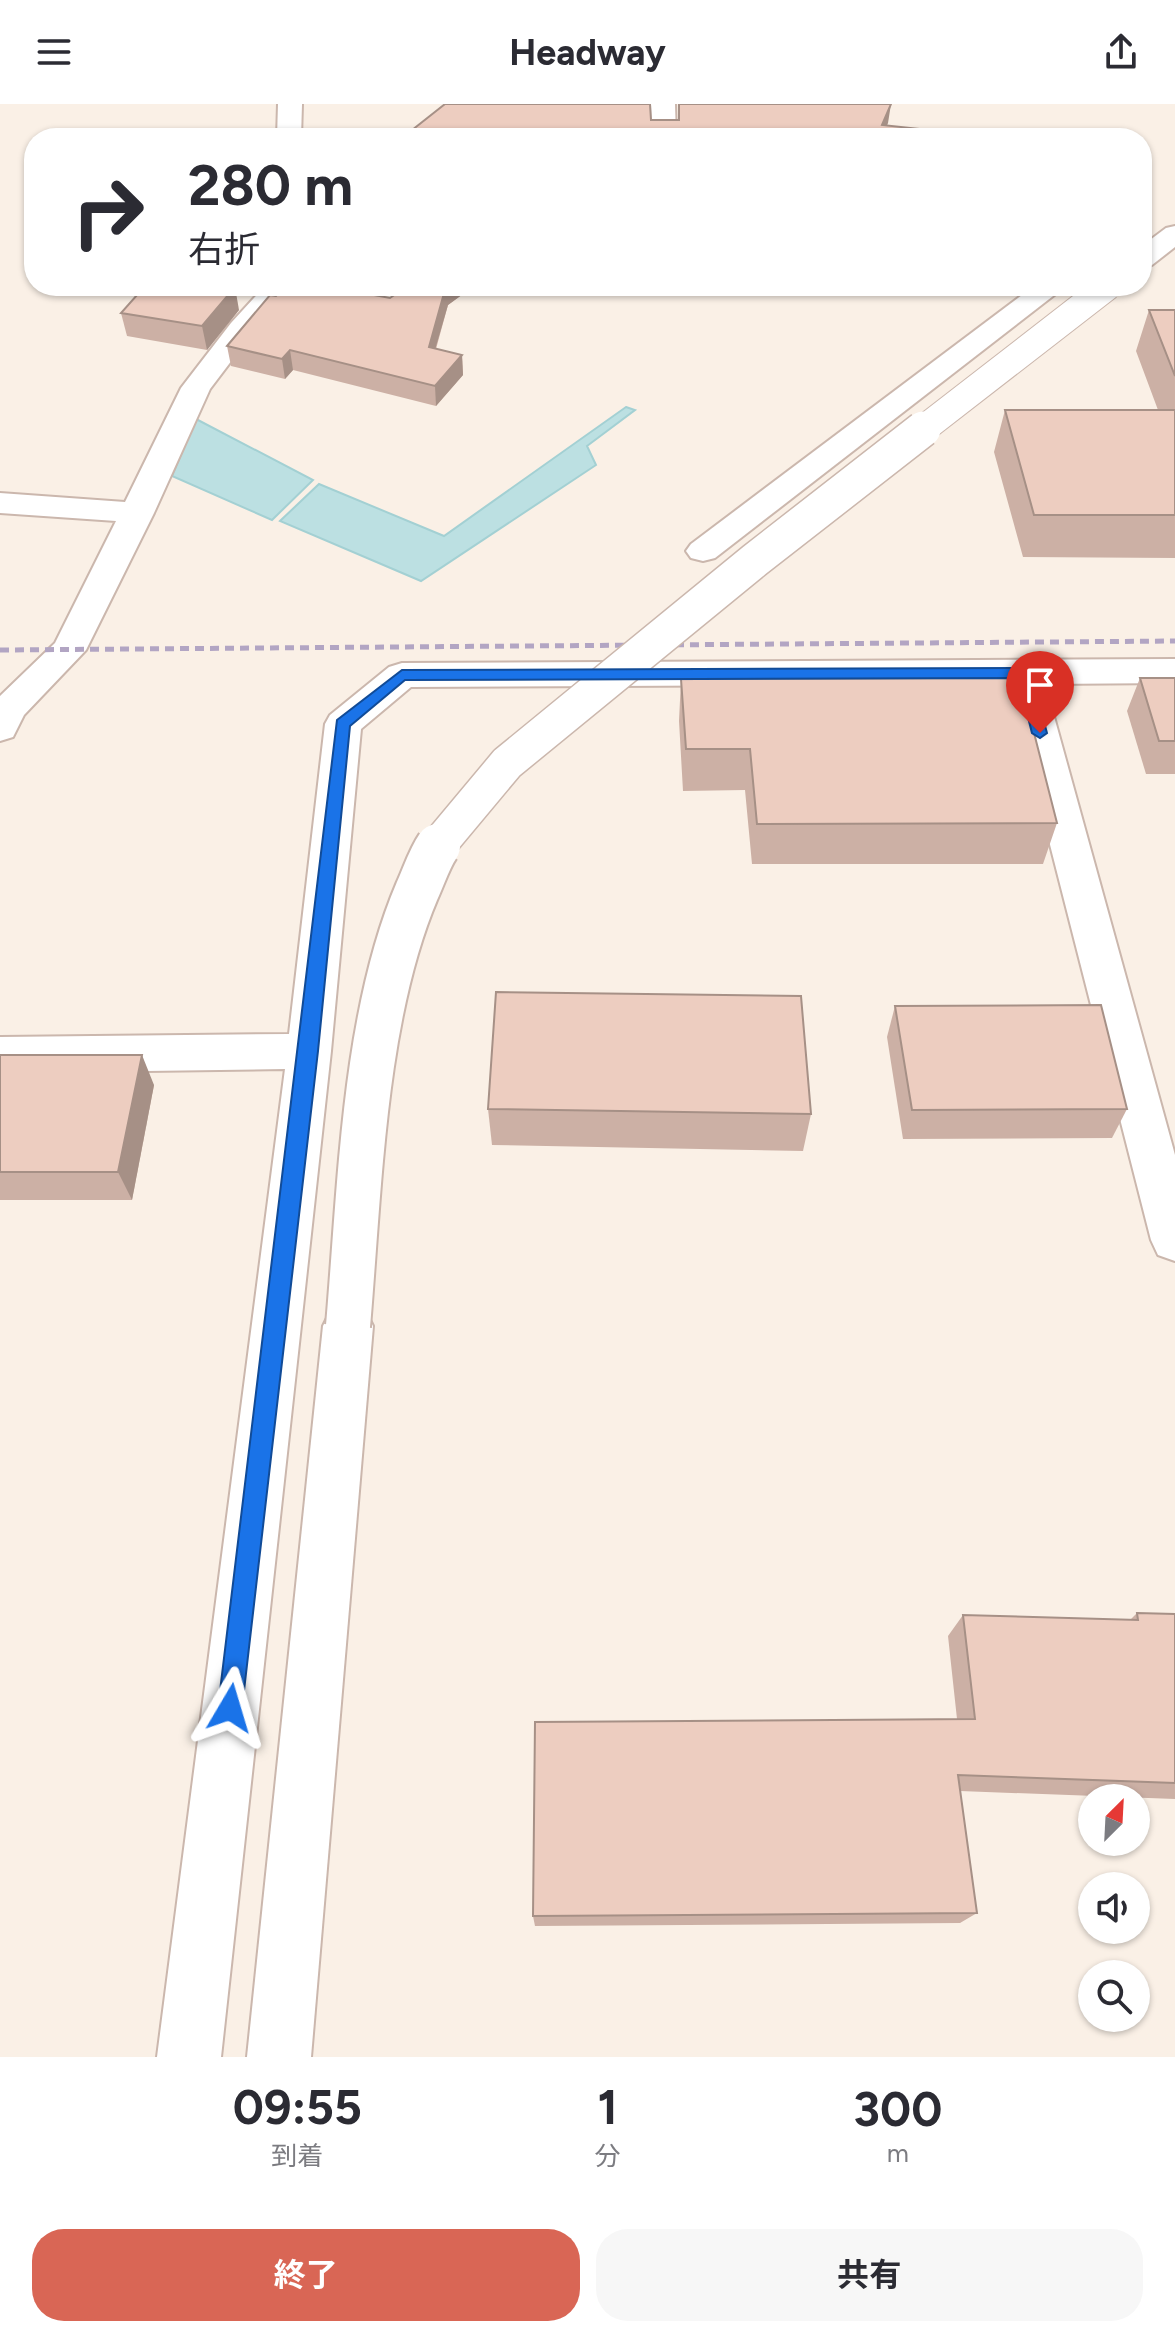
<!DOCTYPE html>
<html lang="ja">
<meta charset="utf-8">
<style>
body{margin:0;font-family:Figtree,"Noto Sans JP",sans-serif;background:#f7f7f7;color:#2b2b33;height:100vh;display:flex;flex-direction:column;font-size:30px;white-space:nowrap}
*{box-sizing:border-box;margin:0}
p{font-size:26px;color:#7c7c81}
.icon{flex:none;width:44px;height:44px;fill:none;stroke:currentColor;stroke-width:2;stroke-linecap:round;stroke-linejoin:round}
.map{position:relative;height:1953px;overflow:hidden}
.drawer{display:flex;flex-direction:column;background:#fff;flex:1}
.drawer>*{flex:none}
.top-card{position:absolute;left:24px;top:24px;width:1128px;height:168px;border-radius:32px;box-shadow:0 2px 6px #0004;background:#fff;color:#2b2b33;overflow:hidden}
.needle{width:52px;rotate:24deg}
.buttons{position:absolute;left:1078px;top:1680px;display:grid;gap:16px}
.buttons a{display:grid;place-items:center;width:72px;height:72px;border-radius:50%;background:#fff;box-shadow:0 2px 6px #0004;font-size:40px}
.pin{position:absolute;display:grid;place-items:center;width:68px;height:68px;color:#fff;margin:-82px -34px;border-radius:50% 50% 50% 0;rotate:-45deg;box-shadow:0 0 8px #0007}
.pin .icon{rotate:45deg}
.me{position:absolute;width:88px;margin:-44px;rotate:7deg;stroke-linejoin:round;filter:drop-shadow(0 0 6px #0008)}
.turn{display:flex;align-items:center;gap:28px;height:168px;padding:0 32px;font-size:36px}
.turn .icon{width:104px;height:104px;stroke-width:2.5}
.turn b{display:block;font-size:56px;line-height:68px}
.eta{display:flex;justify-content:space-evenly;align-items:center;height:136px;text-align:center}
.eta b{font-size:48px;font-weight:700;line-height:56px}
.action{display:flex;gap:16px;margin-top:auto;padding:16px 32px}
.action a{flex:1;height:92px;border-radius:32px;background:#d96655;color:#fff;font-size:32px;font-weight:700;line-height:92px;text-align:center}
.action a+a{background:#f7f7f7;color:#2b2b33}
header{display:flex;justify-content:space-between;align-items:center;height:104px;padding:0 32px;background:#fff;font-size:36px;font-weight:700}
.map>svg:first-child{display:block}
.water{fill:#bce0e2;stroke:#a3d0d3;stroke-width:2}
.lines{fill:none;stroke-linecap:round;stroke-linejoin:round}
.minor-casing{stroke:#cbb7ad;stroke-width:4}
.minor{fill:#fff;fill-rule:evenodd}
.rail{stroke:#b2a5c3;stroke-width:5;stroke-dasharray:9 6;stroke-linecap:butt}
.minor-bridge-far2-casing{stroke:#cbb7ad;stroke-width:29;stroke-linecap:butt}
.minor-bridge-far1-casing{stroke:#cbb7ad;stroke-width:38;stroke-linecap:butt}
.minor-bridge-casing{stroke:#cbb7ad;stroke-width:48;stroke-linecap:butt}
.minor-bridge-far2{stroke:#fff;stroke-width:27}
.minor-bridge-far1{stroke:#fff;stroke-width:35}
.minor-bridge{stroke:#fff;stroke-width:44}
.wall{fill:#ccb0a5}
.shaded-wall{fill:#a69086}
.building{fill:#edcdc0;stroke:#a69086;stroke-width:2}
.route{fill:#1a73e8;stroke:#114b97;stroke-width:2}
</style>
<header><svg class="icon" aria-label="menu" viewBox="0 0 24 24"><path d="M4 6h16M4 12h16M4 18h16"/></svg>Headway<svg class="icon" aria-label="share" viewBox="0 0 24 24"><path d="M12 15V3M7 8l5-5 5 5M5 13v7h14v-7"/></svg></header>
<div class="map">
<svg width="1175" height="1953" viewBox="0 0 1175 1953">
<rect width="100%" height="100%" fill="#faf0e6"/>
<!-- water -->
<g class="water">
<polygon points="626,303 635,306 587,342 596,361 421,477 280,417 319,380 444,432"/>
<polygon points="196,315 313,376 272,416 172,372"/>
</g>
<g class="lines">
<!-- minor casing -->
<g class="minor-casing">
<g id="minor">
<polygon points="278,0 302,0 301,34 277,34"/>
<polygon points="651,0 675,0 676,34 652,34"/>
<polygon points="1175,122 1175,143 1152,161 1142,163 1142,142 1166,124"/>
<polygon points="303,182 299,188 284,195 251,231 210,285 154,409 86,546 24,611 13,633 0,637 0,592 55,539 116,417 0,409 0,389 125,398 181,284 231,219 264,183"/>
<polygon points="1034,182 1066,182 715,454 703,457 691,454 686,447 691,440"/>
<polygon points="1175,555 1175,579 1045,580 1175,1051 1175,1157 1158,1151 1151,1136 1009,580 411,583 361,625 331,947 221,1953 157,1953 285,965 0,969 0,933 289,930 325,620 330,611 389,563 402,559"/>
<polygon points="348,1200 365,1206 373,1222 311,1953 247,1953 323,1222 331,1206"/>
</g>
</g>
<!-- minor -->
<use href="#minor" class="minor"/>
<!-- rail -->
<polyline class="rail" points="0,546 1175,537"/>
<!-- minor-bridge-far2 casing -->
<g class="minor-bridge-far2-casing">
<polyline id="minor-bridge-far2" points="921,327 1108,182"/>
</g>
<!-- minor-bridge-far1 casing -->
<g class="minor-bridge-far1-casing">
<polyline id="minor-bridge-far1" points="436,744 507,659 755,456 923,325"/>
</g>
<!-- minor-bridge casing -->
<g class="minor-bridge-casing">
<path id="minor-bridge" d="M 348,1222 C 360,1084 363,914 417,787 C 424,772 429,755 438,742"/>
</g>
<!-- minor-bridge-far2 -->
<use href="#minor-bridge-far2" class="minor-bridge-far2"/>
<!-- minor-bridge-far1 -->
<use href="#minor-bridge-far1" class="minor-bridge-far1"/>
<!-- minor-bridge -->
<use href="#minor-bridge" class="minor-bridge"/>
</g>
<!-- wall -->
<g class="wall">
<polygon points="407,182 474,182 448,201 436,245 462,251 463,271 436,302 293,266 285,275 231,262 227,242 276,192 390,194"/>
<polygon points="239,206 207,246 127,232 121,209"/>
<polygon points="1149,206 1175,206 1175,454 1023,453 994,348 1005,306 1158,306 1136,247"/>
<polygon points="1140,574 1175,574 1175,670 1146,670 1127,607"/>
<polygon points="681,575 1057,719 1043,760 752,760 745,686 683,687 679,617"/>
<polygon points="895,902 1127,1005 1112,1034 903,1035 887,933"/>
<polygon points="0,951 154,981 132,1096 0,1096"/>
<polygon points="488,1005 811,1010 803,1047 492,1041"/>
<polygon points="1137,1509 1175,1510 1175,1695 960,1687 977,1809 960,1819 535,1822 533,1812 957,1615 948,1532 963,1511 1130,1516"/>
</g>
<!-- shaded-wall -->
<g class="shaded-wall">
<polygon points="891,0 888,19 882,34 882,21"/>
<polygon points="446,182 474,182 448,201 430,263 429,243"/>
<polygon points="235,183 239,206 207,246 202,222"/>
<polygon points="290,246 293,266 285,275 282,255"/>
<polygon points="462,251 463,271 436,302 435,282"/>
<polygon points="142,951 154,981 132,1096 118,1068"/>
</g>
<!-- building -->
<g class="building">
<polygon points="445,0 650,0 651,16 679,16 679,0 891,0 882,21 956,29 955,34 402,34"/>
<polygon points="145,182 231,182 235,183 202,222 121,209"/>
<polygon points="286,182 325,182 390,194 407,182 446,182 429,243 462,251 435,282 290,246 282,255 227,242 270,191 276,192"/>
<polygon points="1149,206 1175,206 1175,272"/>
<polygon points="1005,306 1175,306 1175,411 1034,411"/>
<polygon points="1020,574 1057,719 757,720 750,645 686,645 681,575"/>
<polygon points="1140,574 1175,574 1175,637 1159,637"/>
<polygon points="496,888 801,892 811,1010 488,1005"/>
<polygon points="1101,901 1127,1005 912,1006 895,902"/>
<polygon points="0,951 142,951 118,1068 0,1068"/>
<polygon points="1137,1509 1175,1510 1175,1679 958,1671 977,1809 533,1812 535,1618 975,1615 963,1511 1138,1516"/>
</g>
<!-- route -->
<polygon class="route" points="1024,564 1031,569 1047,629 1040,634 1032,629 1018,574 405,576 350,622 318,947 242,1604 238,1612 230,1616 221,1612 218,1604 337,616 402,566"/>
</svg>
<div class="buttons">
<a><svg class="needle" viewBox="-14 -14 28 28"><path d="M0-13l5 13h-10z" fill="#e53935"/><path d="M0 13l5-13h-10z" fill="#7c7c81"/></svg></a>
<a><svg class="icon" aria-label="sound" viewBox="0 0 24 24"><path d="M4 9h4l5-4v14l-5-4H4zM17 9q2 3 0 6"/></svg></a>
<a><svg class="icon" aria-label="search" viewBox="0 0 24 24"><circle cx="10" cy="10" r="6"/><path d="M15 15l6 6"/></svg></a>
</div>
<div class="pin" style="left:1040px;top:629px;background:#d93025"><svg class="icon" aria-label="arrive" viewBox="0 0 24 24"><path d="M6 21V4h12l-3 4 3 4H6"/></svg></div>
<svg class="me" style="left:230px;top:1604px" viewBox="-20 -20 40 40"><path d="M0-17L14 15 0 8-14 15z" fill="#1a73e8" stroke="#fff" stroke-width="4"/></svg>
<div class="top-card">
<div class="turn"><svg class="icon" aria-label="right" viewBox="0 0 24 24"><path d="M7 20v-9h11M14 6l5 5-5 5"/></svg><div><b>280 m</b>右折</div></div>
</div>
</div>
<section class="drawer">
<div class="eta">
<div><b>09:55</b><p>到着</p></div>
<div><b>1</b><p>分</p></div>
<div><b>300</b><p>m</p></div>
</div>
<div class="action"><a>終了</a><a>共有</a></div>
</section>
